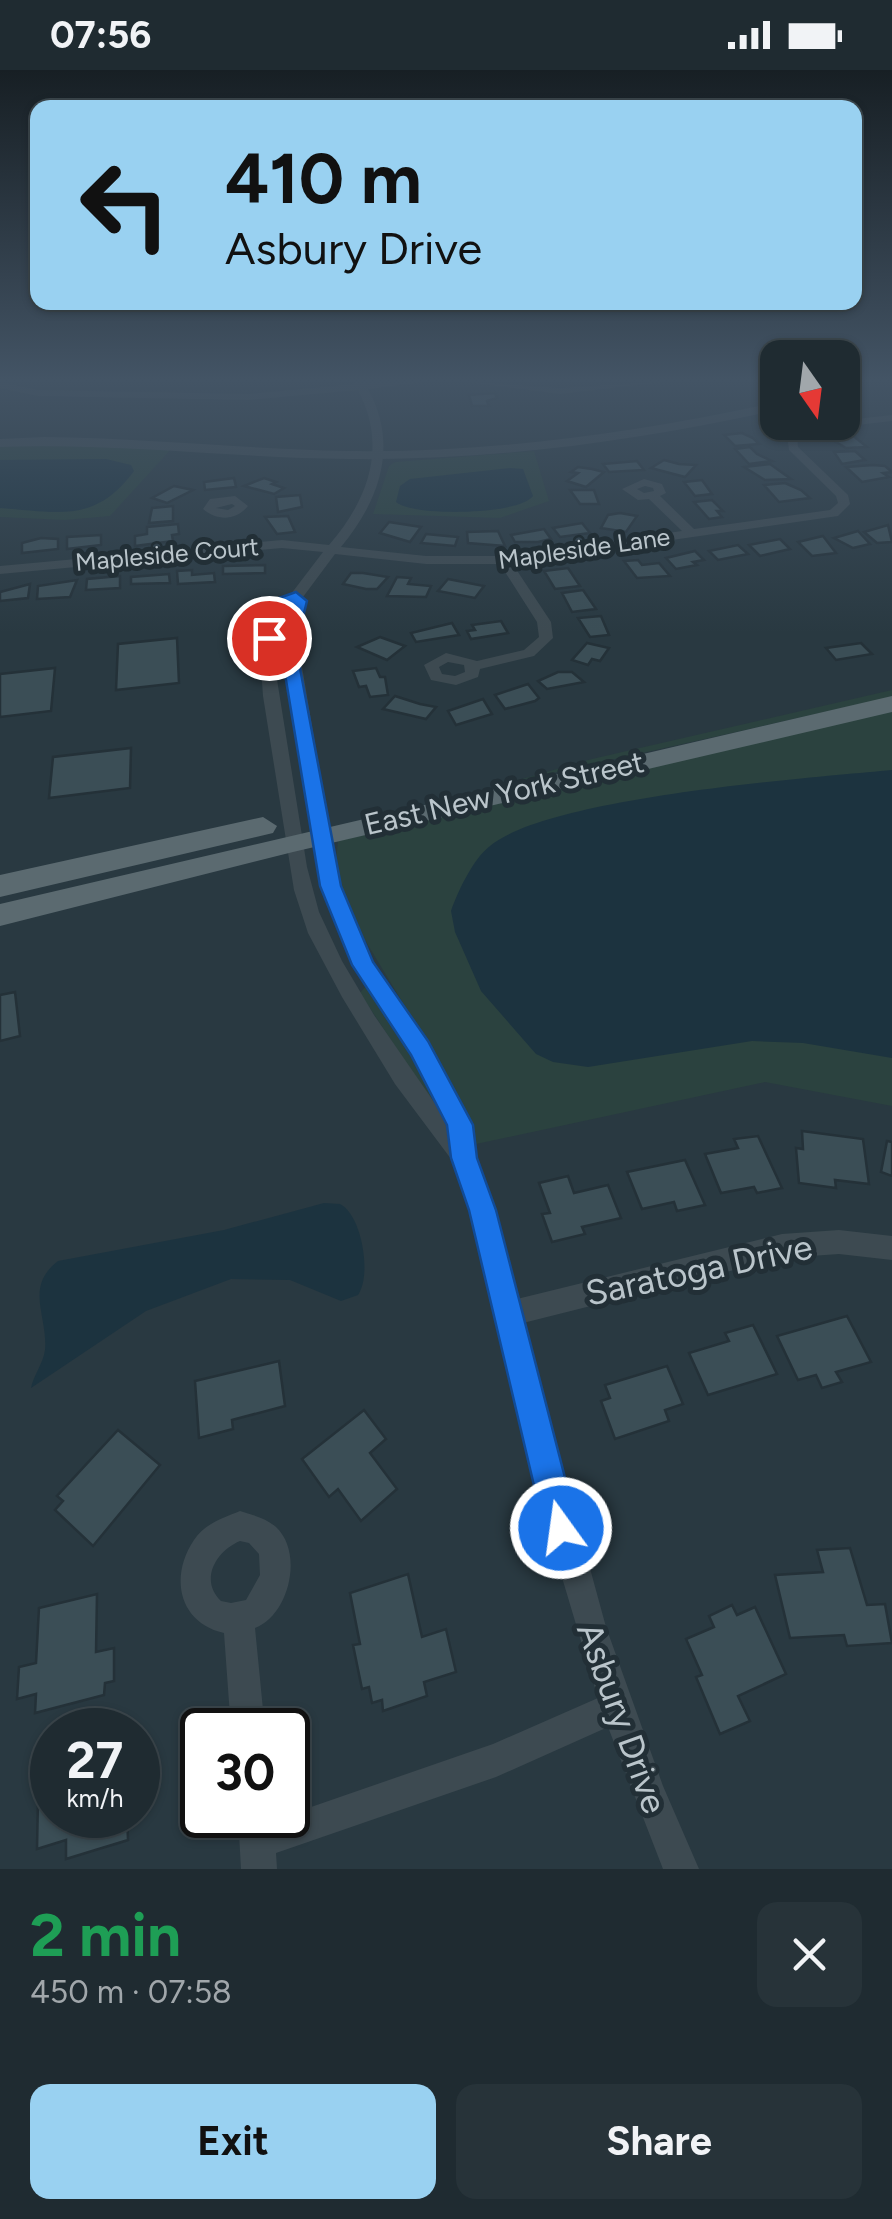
<!DOCTYPE html>
<meta charset="utf-8">
<style>
body{margin:0;font-family:Figtree,sans-serif;background:#273339;color:#f1f3f6;height:100vh;display:flex;flex-direction:column;font-size:38px;white-space:nowrap}
*{box-sizing:border-box;margin:0}
p{font-size:32px;color:#a1a7ab}
.icon{flex:none;width:55px;height:55px;fill:none;stroke:currentColor;stroke-width:2;stroke-linecap:round;stroke-linejoin:round}
.map{position:relative;height:1799px;overflow:hidden}
.side{display:flex;flex-direction:column;background:#1f2b31;flex:1}
.side>*{flex:none}
.guide{position:absolute;left:30px;top:30px;width:832px;height:210px;border-radius:20px;box-shadow:0 2px 8px #0004,0 0 0 2px #3c474d;background:#99d1f1;color:#111;overflow:hidden}
.needle{width:65px;rotate:166deg}
.fabs{position:absolute;left:760px;top:270px;display:grid;gap:20px}
.fabs a{display:grid;place-items:center;width:100px;height:100px;border-radius:20px;background:#1f2b31;box-shadow:0 2px 8px #0004,0 0 0 2px #3c474d;font-size:50px}
.speed{position:absolute;left:30px;top:1638px;display:flex;gap:20px;font-size:50px;font-weight:700;text-align:center}
.speed>*{display:grid;place-content:center;width:130px;height:130px;border-radius:50%;background:#1f2b31;box-shadow:0 2px 8px #0004,0 0 0 2px #3c474d;line-height:1}
.speed small{font-size:25px;font-weight:400}
.speed .limit{border:5px solid #111;border-radius:15px;background:#fff;color:#111}
.pin{position:absolute;display:grid;place-items:center;width:85px;height:85px;color:#fff;margin:-42px;border:5px solid #fff;border-radius:50%;box-shadow:0 2px 10px #0007}
.me{position:absolute;width:110px;margin:-55px;rotate:346deg;stroke-linejoin:round;filter:drop-shadow(0 0 8px #0008)}
.turn{display:flex;align-items:center;gap:35px;height:210px;padding:0 30px;font-size:45px}
.turn .icon{width:130px;height:130px;stroke-width:2.5}
.turn b{display:block;font-size:70px;line-height:85px}
.round{display:grid;place-items:center;flex:none;width:105px;height:105px;border-radius:20px;background:#273339}
.overview{display:flex;align-items:center;justify-content:space-between;height:170px;padding:0 30px}
h1{font-size:60px;font-weight:700;line-height:75px;color:#1e9e55}
.primary-button{display:flex;gap:20px;margin-top:auto;padding:20px 30px}
.primary-button a{flex:1;height:115px;border-radius:20px;background:#99d1f1;color:#111;font-size:40px;font-weight:700;line-height:115px;text-align:center}
.primary-button a+a{background:#273339;color:#f1f3f6}
.status{display:flex;justify-content:space-between;align-items:center;height:70px;padding:0 50px;background:#1f2b31;direction:ltr}
.status svg{height:28px;fill:currentColor}
.map>svg:first-child{display:block}
.green{fill:#2b423f}
.water{fill:#1c333f}
.building{fill:#3b4e56;stroke:#243138;stroke-width:2.5}
.lines{fill:none;stroke-linecap:round;stroke-linejoin:round}
.minor{fill:#3d4a51;fill-rule:evenodd}
.tertiary{fill:#3d4a51;fill-rule:evenodd}
.primary{fill:#5b6a70;fill-rule:evenodd}
.route{fill:#1a73e8;stroke:#114b97;stroke-width:2.5}
.labels{text-anchor:middle;dominant-baseline:central;stroke-width:10;stroke-linejoin:round;paint-order:stroke}
.far-street-label{font-size:25px;fill:#bac5cb;stroke:#222f36}
.street-label{font-size:30px;fill:#bac5cb;stroke:#222f36}
.near-street-label{font-size:35px;fill:#bac5cb;stroke:#222f36}
</style>
<div class="status"><b>07:56</b><svg viewBox="0 0 49 12"><path d="M0 12V9h3v3zM5 12V6h3v6zM10 12V3h3v9zM15 12V0h3v12zM26 1h20v11H26zM47 4h2v5h-2z"/></svg></div>
<div class="map">
<svg width="892" height="1799" viewBox="0 0 892 1799">
<rect width="100%" height="100%" fill="#293941"/>
<!-- green -->
<g class="green">
<polygon points="41,374 173,377 110,446 65,450 0,447 0,376"/>
<polygon points="534,381 549,431 500,448 373,444 389,396 395,392"/>
<polygon points="892,620 892,627 508,713 592,689"/>
<polygon points="892,641 892,1036 765,1012 476,1074 447,1006 348,842 335,801 338,771"/>
<polygon points="367,915 405,968 457,1070 360,923"/>
</g>
<!-- water -->
<g class="water">
<path d="M 106,389 L 131,395 L 134,401 C 95,454 58,442 0,438 L 0,390 Z"/>
<path d="M 510,398 L 523,399 L 533,426 C 519,445 413,447 396,432 L 400,416 L 410,409 Z"/>
<path d="M 892,700 L 892,988 L 803,973 L 752,971 L 588,997 L 553,992 L 536,984 L 481,921 L 455,862 L 451,841 C 458,821 473,789 490,776 C 549,727 808,708 892,700 Z"/>
<path d="M 324,1133 L 340,1134 C 362,1145 372,1205 358,1225 L 341,1231 L 290,1210 L 231,1209 L 146,1241 L 31,1318 C 33,1306 43,1294 45,1280 C 48,1246 24,1217 58,1191 L 224,1160 Z"/>
</g>
<!-- building -->
<g class="building">
<polygon points="495,323 497,328 487,331 489,336 472,336 469,325"/>
<polygon points="742,363 753,368 759,374 735,376 724,365"/>
<polygon points="851,364 867,377 846,378 826,366"/>
<polygon points="750,377 757,384 772,391 749,394 735,379"/>
<polygon points="855,381 865,390 842,394 834,382"/>
<polygon points="664,390 679,394 696,395 685,407 651,398"/>
<polygon points="637,391 644,400 609,402 603,394"/>
<polygon points="770,394 791,409 765,410 744,397"/>
<polygon points="873,395 885,396 892,402 883,403 889,407 862,412 846,397"/>
<polygon points="578,397 592,399 604,402 586,417 567,411 578,403 571,402"/>
<polygon points="234,408 236,417 205,420 204,412"/>
<polygon points="264,408 276,412 272,414 284,418 274,424 244,416"/>
<polygon points="702,410 712,424 695,426 684,412"/>
<polygon points="785,413 801,420 810,428 779,432 764,415"/>
<polygon points="174,416 193,420 167,433 152,428"/>
<polygon points="570,420 594,420 599,434 580,434"/>
<polygon points="300,425 302,437 278,442 276,427"/>
<polygon points="712,430 723,441 717,441 722,447 709,449 694,432"/>
<polygon points="173,436 173,451 149,453 152,438"/>
<polygon points="620,443 637,446 626,462 601,458 608,445"/>
<polygon points="288,446 295,462 277,464 265,447"/>
<polygon points="389,452 421,457 410,472 380,463"/>
<polygon points="582,453 590,463 560,467 553,458"/>
<polygon points="178,454 179,464 172,465 173,471 135,476 135,466 147,464 147,457"/>
<polygon points="888,455 892,472 877,473 864,462"/>
<polygon points="544,459 551,469 538,472 515,472 511,465"/>
<polygon points="498,461 505,476 468,473 467,462"/>
<polygon points="858,461 870,474 853,478 834,468"/>
<polygon points="426,464 447,466 458,467 455,476 421,473"/>
<polygon points="101,465 101,475 67,479 67,467"/>
<polygon points="823,466 836,483 812,486 798,472"/>
<polygon points="41,468 58,469 58,479 22,483 22,473"/>
<polygon points="780,469 790,479 760,486 749,475"/>
<polygon points="738,475 748,484 718,490 709,481"/>
<polygon points="695,481 704,490 693,492 697,495 676,499 666,488"/>
<polygon points="638,490 642,495 659,493 670,506 637,508 624,491"/>
<polygon points="265,495 265,503 223,504 223,496"/>
<polygon points="568,498 580,516 555,519 544,501"/>
<polygon points="192,500 192,505 214,503 215,512 178,514 177,501"/>
<polygon points="351,503 363,503 388,507 377,519 366,519 343,514"/>
<polygon points="169,504 170,513 131,514 131,507"/>
<polygon points="120,506 120,518 86,520 87,509"/>
<polygon points="397,507 411,508 408,514 431,516 426,527 387,526"/>
<polygon points="448,509 484,516 475,528 438,521"/>
<polygon points="77,510 70,527 37,529 38,516"/>
<polygon points="30,514 28,528 0,531 0,522"/>
<polygon points="583,520 596,539 572,542 562,523"/>
<polygon points="601,546 609,565 590,567 578,548"/>
<polygon points="501,551 508,563 471,569 467,561 475,560 472,555"/>
<polygon points="452,553 459,565 416,572 411,563"/>
<polygon points="380,567 405,576 387,590 357,577"/>
<polygon points="177,568 179,613 116,620 118,574"/>
<polygon points="587,573 609,578 600,591 592,589 588,595 572,590"/>
<polygon points="861,573 872,584 836,590 826,578"/>
<polygon points="55,598 51,641 0,647 0,604"/>
<polygon points="376,598 380,607 385,607 388,625 370,627 366,616 359,617 353,601"/>
<polygon points="558,602 572,602 584,612 547,619 538,611"/>
<polygon points="528,614 539,628 535,631 505,639 495,625"/>
<polygon points="395,626 420,634 436,637 426,649 383,639"/>
<polygon points="483,629 492,644 456,655 448,641"/>
<polygon points="131,678 130,718 49,728 53,687"/>
<polygon points="15,922 20,966 0,971 0,925"/>
<polygon points="802,1061 863,1069 869,1114 835,1110 836,1118 799,1113 796,1078 803,1079"/>
<polygon points="758,1066 782,1118 757,1123 754,1117 721,1123 705,1084 738,1078 734,1069"/>
<polygon points="887,1071 892,1072 892,1106 881,1102"/>
<polygon points="685,1090 705,1135 677,1141 674,1132 642,1139 627,1102"/>
<polygon points="568,1106 574,1123 608,1115 621,1148 582,1157 585,1164 552,1172 542,1144 550,1143 539,1113"/>
<polygon points="847,1246 871,1292 836,1302 842,1312 822,1318 816,1305 798,1310 777,1266"/>
<polygon points="753,1255 777,1304 708,1325 689,1283 729,1271 725,1263"/>
<polygon points="279,1291 285,1336 232,1350 233,1359 199,1368 195,1311"/>
<polygon points="667,1296 683,1334 665,1340 669,1351 615,1369 601,1331 610,1328 605,1315"/>
<polygon points="364,1340 386,1369 370,1383 397,1419 361,1451 338,1419 329,1427 302,1389"/>
<polygon points="118,1360 160,1395 93,1476 55,1440 63,1431 57,1426"/>
<polygon points="850,1478 867,1535 885,1534 892,1573 847,1576 844,1565 790,1568 775,1505 823,1502 817,1480"/>
<polygon points="408,1504 422,1567 446,1559 456,1602 424,1612 427,1626 383,1641 382,1630 372,1633 369,1617 362,1619 353,1575 360,1574 350,1523"/>
<polygon points="97,1524 96,1582 114,1578 114,1611 105,1613 104,1625 35,1643 36,1624 17,1629 19,1597 36,1593 39,1538"/>
<polygon points="732,1535 737,1545 755,1537 786,1604 738,1626 750,1651 720,1664 696,1607 702,1605 686,1569 714,1557 709,1546"/>
<polygon points="52,1675 52,1745 127,1745 128,1770 66,1789 66,1770 37,1779 39,1679"/>
</g>
<g class="lines">
<!-- minor -->
<g class="minor">
<path d="M 353,311 L 431,311 L 368,319 C 399,375 380,430 341,477 L 426,486 L 504,486 L 682,461 L 649,429 L 638,430 L 622,419 L 644,409 L 662,414 L 666,423 L 660,426 L 694,459 L 830,440 L 838,433 L 836,426 L 789,380 L 787,365 L 811,354 L 892,345 L 892,351 L 813,360 L 797,367 L 798,377 L 848,425 L 850,434 L 838,446 L 512,493 L 551,552 L 553,568 L 534,586 L 480,599 L 478,607 L 456,615 L 431,610 L 424,595 L 446,583 L 477,591 L 524,580 L 539,567 L 537,552 L 500,494 L 426,494 L 335,484 L 303,527 L 306,531 L 297,567 L 339,816 L 372,892 L 427,972 L 471,1055 L 476,1088 L 494,1140 L 517,1229 L 782,1164 L 839,1160 L 892,1166 L 892,1190 L 839,1184 L 782,1188 L 523,1253 L 606,1557 L 663,1716 L 699,1799 L 663,1799 L 608,1657 L 496,1707 L 276,1783 L 277,1799 L 241,1799 L 238,1745 L 272,1745 L 273,1749 L 288,1745 L 493,1674 L 598,1628 L 552,1474 L 470,1140 L 454,1093 L 395,1014 L 342,927 L 308,863 L 294,820 L 263,626 L 260,583 L 270,544 L 280,531 L 291,524 L 323,482 L 282,478 L 0,504 L 0,496 L 282,470 L 329,475 C 368,430 388,377 358,320 L 249,330 L 38,326 L 0,318 L 0,312 L 38,320 L 249,324 L 355,314 ZM 645,416 L 653,418 L 654,421 L 644,423 L 637,419 ZM 291,536 L 283,567 L 321,816 L 353,895 L 411,984 L 443,1045 L 374,945 L 342,891 L 319,842 L 307,797 L 275,597 L 277,563 ZM 448,592 L 464,595 L 465,602 L 455,606 L 442,604 L 439,597 Z"/>
<polygon points="459,311 560,318 671,311 560,324"/>
<path d="M 235,426 L 248,436 C 236,451 217,451 203,439 L 210,429 ZM 232,434 L 235,436 L 228,440 L 216,438 Z"/>
<path d="M 240,1441 C 252,1445 266,1448 276,1457 C 304,1483 289,1545 255,1558 L 265,1660 L 231,1660 L 224,1563 C 179,1553 169,1507 194,1470 C 204,1454 223,1448 240,1441 ZM 240,1471 L 249,1473 L 259,1484 L 260,1505 L 246,1530 L 231,1533 L 221,1531 C 199,1510 216,1481 240,1471 Z"/>
</g>
<!-- tertiary -->
<g class="tertiary">
<polygon points="842,311 856,311 842,318"/>
<path d="M 778,332 L 778,340 C 637,371 493,391 349,389 C 232,388 117,373 0,377 L 0,369 L 44,367 C 145,368 246,379 348,381 C 492,383 636,363 778,332 Z"/>
</g>
<!-- primary -->
<g class="primary">
<polygon points="892,626 892,642 293,782 0,856 0,834"/>
<polygon points="263,747 277,756 273,763 0,827 0,805"/>
</g>
</g>
<!-- sky -->
<linearGradient id="sky" x2="0" y2="1"><stop stop-color="#171f24"/><stop offset="0.55" stop-color="#435465"/><stop offset="1" stop-color="#435465" stop-opacity="0"/></linearGradient>
<rect width="892" height="563" fill="url(#sky)"/>
<!-- route -->
<polygon class="route" points="296,522 307,531 298,567 300,598 341,816 373,892 428,971 473,1055 477,1088 496,1140 578,1458 573,1470 561,1475 549,1470 544,1458 469,1140 451,1088 447,1055 411,985 352,895 320,816 284,598 282,567 289,539 275,571 261,568 279,528"/>
<g class="labels">
<!-- far-street labels -->
<g class="far-street-label">
<text transform="translate(584 478) rotate(-8)">Mapleside Lane</text>
<text transform="translate(167 484) rotate(-5)">Mapleside Court</text>
</g>
<!-- street labels -->
<g class="street-label">
<text transform="translate(504 723) rotate(-13)">East New York Street</text>
</g>
<!-- near-street labels -->
<g class="near-street-label">
<text transform="translate(699 1200) rotate(-12)">Saratoga Drive</text>
<text transform="translate(622 1648) rotate(70)">Asbury Drive</text>
</g>
</g>
</svg>
<div class="fabs">
<a><svg class="needle" viewBox="-14 -14 28 28"><path d="M0-13l5 13h-10z" fill="#e53935"/><path d="M0 13l5-13h-10z" fill="#a1a7ab"/></svg></a>
</div>
<div class="speed"><div>27<small>km/h</small></div><div class="limit">30</div></div>
<div class="pin" style="left:269px;top:568px;background:#d93025"><svg class="icon" aria-label="arrive" viewBox="0 0 24 24"><path d="M6 21V4h12l-3 4 3 4H6"/></svg></div>
<svg class="me" style="left:561px;top:1458px" viewBox="-20 -20 40 40"><circle r="17" fill="#1a73e8" stroke="#fff" stroke-width="3"/><path d="M0-11L8 9 0 5-8 9z" fill="#fff"/></svg>
<div class="guide">
<div class="turn"><svg class="icon" aria-label="left" viewBox="0 0 24 24"><path d="M17 20v-9H6M10 6l-5 5 5 5"/></svg><div><b>410 m</b>Asbury Drive</div></div>
</div>
</div>
<section class="side">
<div class="overview"><div><h1>2 min</h1><p>450 m · 07:58</p></div><a class="round"><svg class="icon" aria-label="close" viewBox="0 0 24 24"><path d="M6 6l12 12M18 6L6 18"/></svg></a></div>
<div class="primary-button"><a>Exit</a><a>Share</a></div>
</section>
